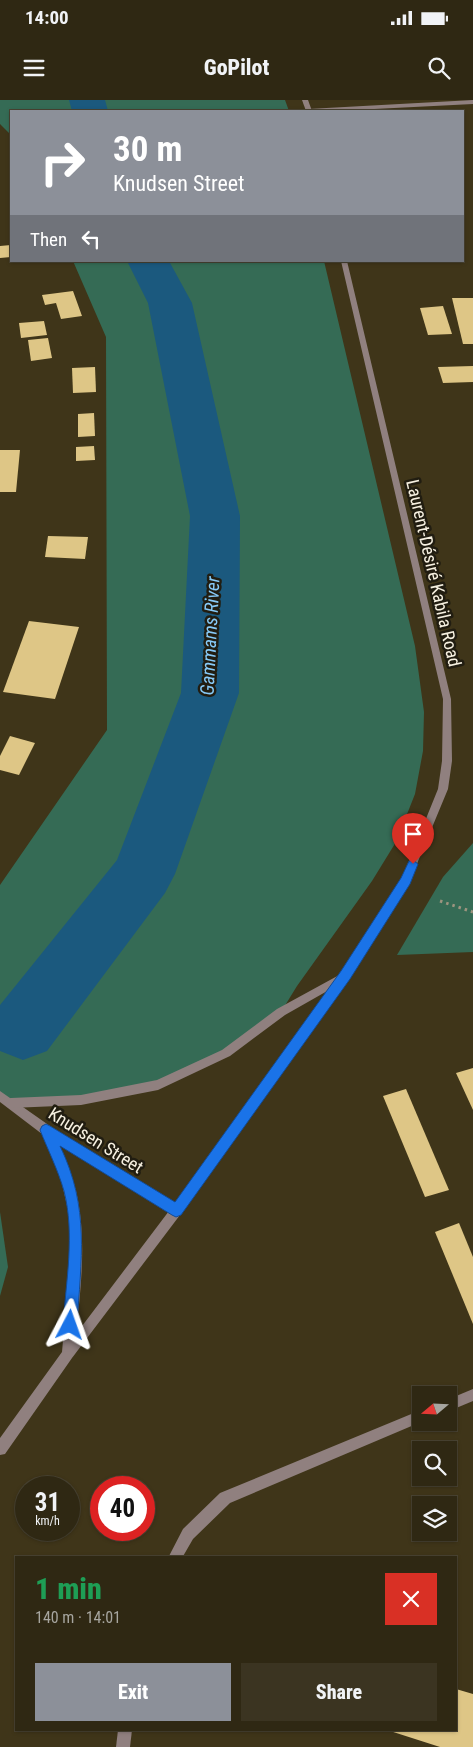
<!DOCTYPE html>
<meta charset="utf-8">
<style>
body{margin:0;font-family:"Roboto Condensed",sans-serif;background:#3b3421;color:#f1f3f6;height:100vh;display:flex;flex-direction:column;font-size:19px;white-space:nowrap}
*{box-sizing:border-box;margin:0}
p{font-size:16px;color:#a7a6a0}
.icon{flex:none;width:28px;height:28px;fill:none;stroke:currentColor;stroke-width:2;stroke-linecap:round;stroke-linejoin:round}
.map{position:relative;flex:1;overflow:hidden}
.side{position:absolute;left:15px;top:1456px;width:442px;height:175px;display:flex;flex-direction:column;background:#2f2813;border-radius:0px;box-shadow:0 1px 4px #0004,0 0 0 1px #4a4433}
.side>*{flex:none}
.top-card{position:absolute;left:10px;top:10px;width:454px;height:152px;border-radius:0px;box-shadow:0 1px 4px #0004,0 0 0 1px #4a4433;background:#8c9099;color:#fff;overflow:hidden}
.needle{width:32px;rotate:251deg}
.fabs{position:absolute;left:412px;top:1286px;display:grid;gap:10px}
.fabs a{display:grid;place-items:center;width:45px;height:45px;border-radius:0px;background:#2f2813;box-shadow:0 1px 4px #0004,0 0 0 1px #4a4433;font-size:25px}
.speed{position:absolute;left:15px;top:1376px;display:flex;gap:10px;font-size:25px;font-weight:700;text-align:center}
.speed>*{display:grid;place-content:center;width:65px;height:65px;border-radius:50%;background:#2f2813;box-shadow:0 1px 4px #0004,0 0 0 1px #4a4433;line-height:1}
.speed small{font-size:12px;font-weight:400}
.speed .limit{border:8px solid #d22;background:#fff;color:#111}
.pin{position:absolute;display:grid;place-items:center;width:42px;height:42px;color:#fff;margin:-51px -21px;border-radius:50% 50% 50% 0;rotate:-45deg;box-shadow:0 0 5px #0007}
.pin .icon{rotate:45deg}
.me{position:absolute;width:55px;margin:-28px;rotate:4deg;stroke-linejoin:round;filter:drop-shadow(0 0 4px #0008)}
.turn{display:flex;align-items:center;gap:18px;height:105px;padding:0 20px;font-size:22px}
.turn .icon{width:65px;height:65px;stroke-width:2.5}
.turn b{display:block;font-size:35px;line-height:42px}
.then{display:flex;align-items:center;height:48px;padding:0 20px;background:#0003;gap:10px;font-size:19px}
.round{display:grid;place-items:center;flex:none;width:52px;height:52px;border-radius:0px;background:#3b3421}
.headline{display:flex;align-items:center;justify-content:space-between;height:85px;padding:0 20px}
h1{font-size:30px;font-weight:800;line-height:38px;color:#1e9e55}
.button{display:flex;gap:10px;margin-top:auto;padding:10px 20px}
.button a{flex:1;height:58px;border-radius:0px;background:#8c9099;color:#fff;font-size:20px;font-weight:800;line-height:58px;text-align:center}
.button a+a{background:#3b3421;color:#f1f3f6}
.status{display:flex;justify-content:space-between;align-items:center;height:35px;padding:0 25px;background:#2f2813;direction:ltr}
.status svg{height:14px;fill:currentColor}
header{display:flex;justify-content:space-between;align-items:center;height:65px;padding:0 20px;background:#2f2813;font-size:22px;font-weight:800}
.map>svg:first-child{display:block}
.green{fill:#356b55}
.lines{fill:none;stroke-linecap:round;stroke-linejoin:round}
.river{fill:#1b597e;fill-rule:evenodd}
.building{fill:#dec686}
.path{stroke:#9c947f;stroke-width:3;stroke-dasharray:2.5 4;stroke-linecap:butt}
.service{fill:#90807f;fill-rule:evenodd}
.minor{fill:#90807f;fill-rule:evenodd}
.tertiary{fill:#90807f;fill-rule:evenodd}
.route{fill:#1a73e8;stroke:#114b97}
.labels{text-anchor:middle;dominant-baseline:central;stroke-width:5;stroke-linejoin:round;paint-order:stroke}
.street-label{font-size:18px;fill:#f7f1e1;stroke:#211d11}
.water-label{font-size:19px;font-style:italic;fill:#87caf7;stroke:#211d11}
</style>
<div class="status"><b>14:00</b><svg viewBox="0 0 49 12"><path d="M0 12V9h3v3zM5 12V6h3v6zM10 12V3h3v9zM15 12V0h3v12zM26 1h20v11H26zM47 4h2v5h-2z"/></svg></div>
<header><svg class="icon" aria-label="menu" viewBox="0 0 24 24"><path d="M4 6h16M4 12h16M4 18h16"/></svg>GoPilot<svg class="icon" aria-label="search" viewBox="0 0 24 24"><circle cx="10" cy="10" r="6"/><path d="M15 15l6 6"/></svg></header>
<div class="map">
<svg width="473" height="1647" viewBox="0 0 473 1647">
<rect width="100%" height="100%" fill="#3f3519"/>
<!-- green -->
<g class="green">
<polygon points="0,0 285,0 289,11 11,11 11,35 0,24"/>
<polygon points="73,161 324,161 415,546 424,612 423,651 415,694 396,742 372,781 297,886 281,912 256,932 186,973 81,1000 11,1003 0,996 0,785 107,630 106,237"/>
<polygon points="473,743 473,852 397,855 443,777"/>
<polygon points="0,1112 8,1167 0,1196"/>
</g>
<g class="lines">
<!-- river -->
<g class="river">
<polygon points="69,0 105,0 108,11 72,11"/>
<polygon points="127,161 169,161 192,203 240,416 239,593 175,774 165,793 47,951 23,960 0,951 0,905 117,760 181,593 190,416 148,203"/>
</g>
</g>
<!-- building -->
<g class="building">
<polygon points="11,145 11,157 0,158 0,146"/>
<polygon points="73,191 82,216 61,219 56,203 45,205 42,195"/>
<polygon points="452,198 473,198 473,244 463,244"/>
<polygon points="443,206 452,234 428,235 420,208"/>
<polygon points="44,221 47,235 21,238 19,223"/>
<polygon points="48,238 52,258 31,261 28,240"/>
<polygon points="473,266 473,282 443,283 438,267"/>
<polygon points="95,267 96,292 73,293 72,268"/>
<polygon points="94,313 95,336 78,337 78,314"/>
<polygon points="94,346 95,360 76,361 76,347"/>
<polygon points="0,350 20,350 16,392 0,392"/>
<polygon points="48,436 88,437 85,459 45,457"/>
<polygon points="29,521 79,527 55,599 3,592"/>
<polygon points="10,636 35,643 19,675 0,670 0,656"/>
<polygon points="473,968 473,1010 456,973"/>
<polygon points="406,989 449,1090 425,1097 383,996"/>
<polygon points="459,1123 473,1157 473,1224 435,1132"/>
<polygon points="456,1589 473,1594 473,1647 440,1647 387,1630 456,1630"/>
</g>
<g class="lines">
<!-- path -->
<polyline class="path" points="440,801 473,812"/>
<!-- service -->
<g class="service">
<polygon points="473,1289 473,1301 449,1311 449,1299"/>
<polygon points="421,1310 421,1322 230,1403 193,1439 182,1458 168,1458 183,1429 220,1393"/>
<polygon points="118,1630 132,1630 130,1647 116,1647"/>
</g>
<!-- minor -->
<g class="minor">
<polygon points="473,0 473,4 335,11 305,11 308,9"/>
<polygon points="0,991 50,1026 180,1107 182,1111 180,1115 176,1117 172,1115 42,1034 0,1002"/>
</g>
<!-- tertiary -->
<g class="tertiary">
<polygon points="302,0 308,0 312,11 306,11"/>
<path d="M 341,161 L 347,161 L 451,599 L 452,661 L 448,689 L 409,783 L 350,878 L 180,1115 L 72,1258 L 5,1354 L 0,1355 L 0,1338 L 62,1252 L 69,1172 L 70,1130 L 68,1110 L 60,1075 L 40,1030 L 42,1026 L 46,1025 L 50,1026 C 60,1047 70,1068 76,1091 C 87,1138 81,1186 76,1234 L 172,1107 L 329,890 L 285,915 L 230,956 L 158,990 L 81,1005 L 11,1008 L 7,1007 L 6,1003 L 7,999 L 11,998 L 81,995 L 157,980 L 222,950 L 277,909 L 341,874 L 402,778 L 438,689 L 442,661 L 443,599 Z"/>
</g>
</g>
<!-- route -->
<path class="route" d="M 413,760 L 418,764 L 410,784 L 350,879 L 181,1115 L 176,1117 L 172,1115 L 60,1046 C 90,1108 81,1159 77,1225 L 75,1230 L 70,1232 L 65,1230 L 63,1225 C 66,1181 75,1134 64,1091 C 58,1070 48,1050 40,1030 L 42,1026 L 46,1024 L 50,1026 L 175,1102 L 341,871 L 401,778 L 409,761 Z"/>
<g class="labels">
<!-- street labels -->
<g class="street-label">
<text transform="translate(434 473) rotate(77)">Laurent-Désiré Kabila Road</text>
<text transform="translate(96 1040) rotate(32)">Knudsen Street</text>
</g>
<!-- water labels -->
<g class="water-label">
<text transform="translate(210 536) rotate(-87)">Gammams River</text>
</g>
</g>
</svg>
<div class="fabs">
<a><svg class="needle" viewBox="-14 -14 28 28"><path d="M0-13l5 13h-10z" fill="#e53935"/><path d="M0 13l5-13h-10z" fill="#a7a6a0"/></svg></a>
<a><svg class="icon" aria-label="search" viewBox="0 0 24 24"><circle cx="10" cy="10" r="6"/><path d="M15 15l6 6"/></svg></a>
<a><svg class="icon" aria-label="layers" viewBox="0 0 24 24"><path d="M12 4l9 5-9 5-9-5zM3 14l9 5 9-5"/></svg></a>
</div>
<div class="speed"><div>31<small>km/h</small></div><div class="limit">40</div></div>
<div class="pin" style="left:413px;top:764px;background:#d93025"><svg class="icon" aria-label="arrive" viewBox="0 0 24 24"><path d="M6 21V4h12l-3 4 3 4H6"/></svg></div>
<svg class="me" style="left:70px;top:1225px" viewBox="-20 -20 40 40"><path d="M0-17L14 15 0 8-14 15z" fill="#1a73e8" stroke="#fff" stroke-width="4"/></svg>
<div class="top-card">
<div class="turn"><svg class="icon" aria-label="right" viewBox="0 0 24 24"><path d="M7 20v-9h11M14 6l5 5-5 5"/></svg><div><b>30 m</b>Knudsen Street</div></div>
<div class="then">Then<svg class="icon" aria-label="left" viewBox="0 0 24 24"><path d="M17 20v-9H6M10 6l-5 5 5 5"/></svg></div>
</div>
<section class="side">
<div class="headline"><div><h1>1 min</h1><p>140 m · 14:01</p></div><a class="round" style="background:#d93025;color:#fff"><svg class="icon" aria-label="close" viewBox="0 0 24 24"><path d="M6 6l12 12M18 6L6 18"/></svg></a></div>
<div class="button"><a>Exit</a><a>Share</a></div>
</section>
</div>
